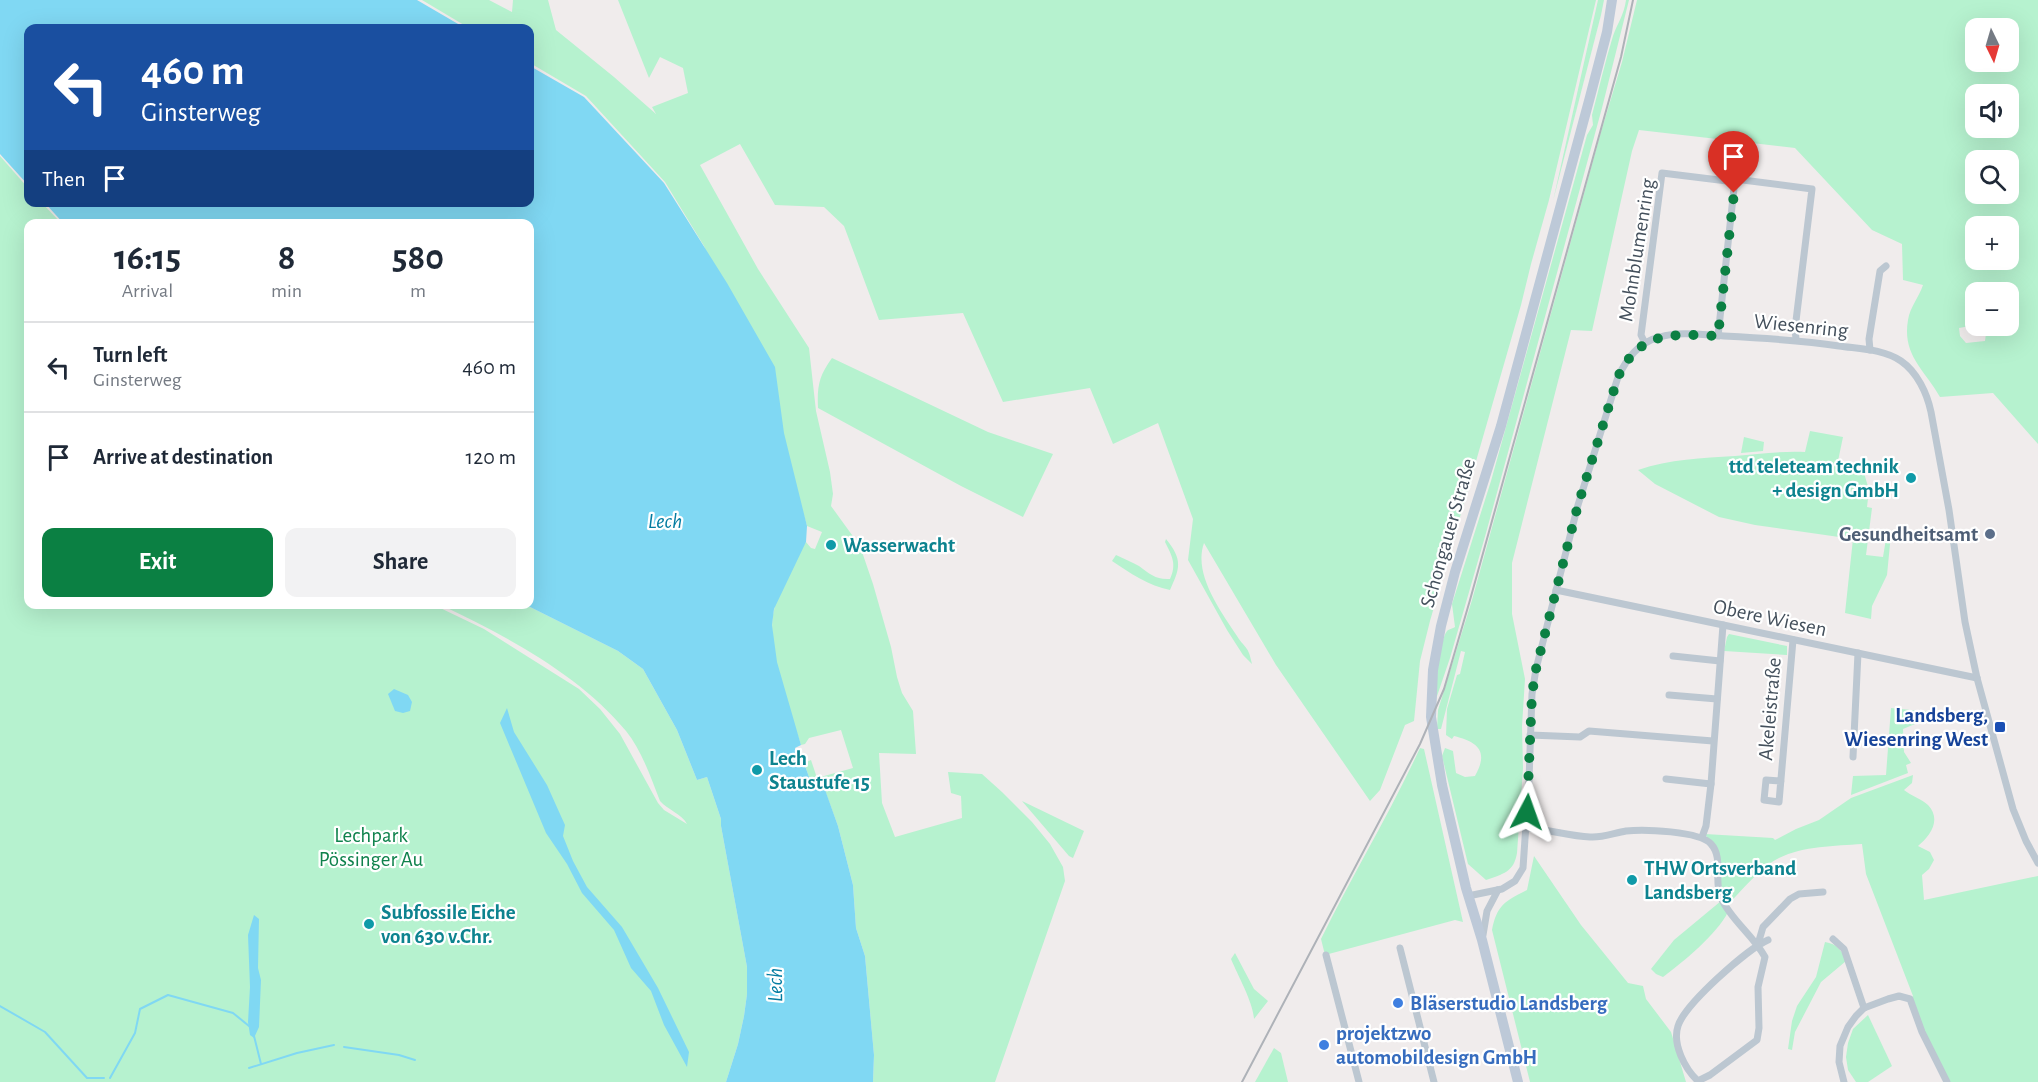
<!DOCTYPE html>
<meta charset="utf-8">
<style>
body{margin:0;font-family:"Alegreya Sans",sans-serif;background:#f2f2f3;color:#1f2937;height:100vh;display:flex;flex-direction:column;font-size:22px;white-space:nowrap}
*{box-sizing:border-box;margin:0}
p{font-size:20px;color:#747a83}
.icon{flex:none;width:33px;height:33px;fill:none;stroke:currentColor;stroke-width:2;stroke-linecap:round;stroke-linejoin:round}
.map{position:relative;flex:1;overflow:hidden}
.drawer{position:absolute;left:24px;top:219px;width:510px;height:390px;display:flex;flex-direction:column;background:#fff;border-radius:12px;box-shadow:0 6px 24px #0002}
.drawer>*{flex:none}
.hud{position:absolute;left:24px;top:24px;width:510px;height:183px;border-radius:12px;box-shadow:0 6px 24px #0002;background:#1a4fa0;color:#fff;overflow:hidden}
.needle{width:39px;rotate:175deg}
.fabs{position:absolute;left:1965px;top:18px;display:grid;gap:12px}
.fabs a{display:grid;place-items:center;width:54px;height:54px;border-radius:12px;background:#fff;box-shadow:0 6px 24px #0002;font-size:30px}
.pin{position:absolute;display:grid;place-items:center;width:51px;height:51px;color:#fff;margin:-62px -26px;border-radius:50% 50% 50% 0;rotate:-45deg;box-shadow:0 0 6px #0007}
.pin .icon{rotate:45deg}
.me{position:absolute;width:66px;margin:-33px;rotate:4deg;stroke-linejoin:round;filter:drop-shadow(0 0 4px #0008)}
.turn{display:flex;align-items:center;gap:21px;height:126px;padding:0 18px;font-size:27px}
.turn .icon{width:78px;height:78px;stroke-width:2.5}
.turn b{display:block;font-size:42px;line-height:51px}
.then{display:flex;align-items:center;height:57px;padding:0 18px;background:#0003;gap:12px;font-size:22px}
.eta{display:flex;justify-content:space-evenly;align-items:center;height:102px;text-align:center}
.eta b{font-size:36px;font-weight:600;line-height:42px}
.cta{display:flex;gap:12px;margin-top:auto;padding:12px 18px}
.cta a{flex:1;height:69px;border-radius:12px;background:#0b8043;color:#fff;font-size:24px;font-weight:600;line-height:69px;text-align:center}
.cta a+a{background:#f2f2f3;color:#1f2937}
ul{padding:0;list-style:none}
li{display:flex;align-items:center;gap:18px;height:90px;padding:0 18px;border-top:2px solid #e0e1e3}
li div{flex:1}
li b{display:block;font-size:22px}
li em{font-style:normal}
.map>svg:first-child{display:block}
.green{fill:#b6f2cf;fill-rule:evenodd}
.water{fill:#80d8f3}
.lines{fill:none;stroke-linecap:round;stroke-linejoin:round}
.stream{stroke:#80d8f3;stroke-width:2}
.minor{stroke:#bcc7d1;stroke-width:7}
.secondary{stroke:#bdc9d8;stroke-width:10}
.rail{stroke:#aeb2b8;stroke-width:2}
.route{stroke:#0b8043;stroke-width:10;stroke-dasharray:0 18}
.culture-dot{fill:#0f9aa8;stroke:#fff;stroke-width:2}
.service-dot{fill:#5c6f8a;stroke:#fff;stroke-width:2}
.transit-dot{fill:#1a4fb4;stroke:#fff;stroke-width:2}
.shop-dot{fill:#3f7fe0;stroke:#fff;stroke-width:2}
.labels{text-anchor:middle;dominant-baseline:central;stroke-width:4.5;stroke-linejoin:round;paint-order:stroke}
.street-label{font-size:21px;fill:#44505c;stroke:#fff}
.culture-label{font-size:21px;font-weight:bold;fill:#0d838f;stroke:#fff;text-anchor:start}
.service-label{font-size:21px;font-weight:bold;fill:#4e5e75;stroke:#fff;text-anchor:end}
.transit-label{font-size:21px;font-weight:bold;fill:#164399;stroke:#fff;text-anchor:end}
.park-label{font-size:21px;fill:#0f824c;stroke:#fff}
.shop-label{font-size:21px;font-weight:bold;fill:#366cbe;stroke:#fff;text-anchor:start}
.water-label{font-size:22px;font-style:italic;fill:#037ca1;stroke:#fff}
</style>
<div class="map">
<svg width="2038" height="1082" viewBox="0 0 2038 1082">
<rect width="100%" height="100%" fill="#f0ecec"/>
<!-- green -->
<g class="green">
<path d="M 422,0 L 489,0 L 512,12 L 513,0 L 548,0 L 556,30 L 614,77 L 656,114 L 652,107 L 688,93 L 683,68 L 660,57 L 649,78 L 618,0 L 1596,0 L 1549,200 L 1531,264 L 1521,305 L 1430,621 L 1420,661 L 1414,721 L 1405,725 L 1380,790 L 1370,801 L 1276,665 L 1204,543 C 1193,574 1220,610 1237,636 C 1246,650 1248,645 1252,664 L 1243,655 L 1227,630 L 1188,560 L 1193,519 L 1158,423 L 1113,444 L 1090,388 L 1003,402 L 963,313 L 879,320 L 844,226 L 824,207 L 775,205 L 740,144 L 700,165 L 758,269 L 809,348 L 816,411 L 830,472 L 833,494 L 831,506 L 860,546 L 873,584 L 891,647 L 897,677 L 902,693 L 913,711 L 916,754 L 879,753 L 882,803 L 895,837 L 962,818 L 961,796 L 951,793 L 948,772 L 982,774 L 1002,792 L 1032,822 L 1050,844 L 1063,867 L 1065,881 L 995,1082 L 873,1082 L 874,1055 L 865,956 L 856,928 L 853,885 L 838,826 L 823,785 L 813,788 L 804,763 L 811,760 L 817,778 L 853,768 L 841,730 L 809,738 L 805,744 L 801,745 C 790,710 765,646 774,610 C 778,590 795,560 806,542 L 811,548 L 815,549 L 822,532 L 807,526 L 799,498 L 704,246 L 665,182 L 586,96 L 530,63 L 530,28 L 469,28 Z"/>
<polygon points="1598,0 1604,0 1601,15 1553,201"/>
<path d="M 1626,0 L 1629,0 L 1602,108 L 1486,533 L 1450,658 L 1435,702 C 1436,689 1439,641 1447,631 C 1448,630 1453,628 1455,627 L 1452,604 L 1491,481 L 1587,135 L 1593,125 L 1592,115 C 1599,88 1605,62 1613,36 C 1618,22 1624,15 1626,0 Z"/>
<path d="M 1637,0 L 2038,0 L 2038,444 L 1993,393 L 1940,397 C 1924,369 1902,355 1908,320 C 1910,307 1919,297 1923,285 L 1903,280 L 1902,244 L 1872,230 L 1795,148 L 1639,130 L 1632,151 L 1592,331 L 1571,330 L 1512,563 L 1512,614 L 1525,679 L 1522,726 L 1523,768 L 1517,853 C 1514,872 1503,874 1486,880 L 1468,864 L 1442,756 L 1445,748 L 1453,751 L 1456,773 L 1465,777 L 1475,776 C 1489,751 1478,742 1454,736 L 1452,739 L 1446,735 L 1447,709 L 1457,675 L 1460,674 L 1465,652 L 1461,651 L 1441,729 L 1437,729 L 1438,710 L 1472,600 L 1601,132 L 1622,62 ZM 1976,28 L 2008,28 L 2008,62 L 1976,62 ZM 1976,94 L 2008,94 L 2008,128 L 1976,128 ZM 1976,160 L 2008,160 L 2008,194 L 1976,194 ZM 1976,226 L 2008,226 L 2008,260 L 1976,260 ZM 1976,292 L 2008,292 L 2008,326 L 1987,326 L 1985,341 L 1966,343 L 1960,336 L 1959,328 L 1976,325 Z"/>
<path d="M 0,156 L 28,188 L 28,202 L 42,203 L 61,223 L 28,224 L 28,604 L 434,605 L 484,629 L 579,689 L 600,709 L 620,734 L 658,803 L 664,810 L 687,824 C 682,814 668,810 660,801 C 651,778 642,751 626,731 C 580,675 506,636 441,605 L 526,605 L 618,651 L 643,669 L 677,730 L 697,780 L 707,777 L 721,819 L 721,826 L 747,967 L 747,994 L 744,1016 L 738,1044 L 726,1082 L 0,1082 Z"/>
<path d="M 832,358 L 988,432 L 1053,454 L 1023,517 L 961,486 L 818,408 C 817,386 819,376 832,358 Z"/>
<path d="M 1810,431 L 1843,437 L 1838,461 L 1864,473 L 1869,490 L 1867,507 L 1872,508 L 1866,555 L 1883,557 L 1887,533 L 1891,534 L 1887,575 L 1872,606 L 1871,619 L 1845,613 L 1853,539 L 1755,525 L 1719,517 L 1655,484 L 1638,470 C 1670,459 1702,458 1735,456 C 1758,454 1781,451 1805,452 Z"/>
<polygon points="1744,437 1764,442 1763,451 1741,453"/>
<path d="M 1166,539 C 1183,560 1180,568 1170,590 C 1149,586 1130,573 1112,561 L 1116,555 C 1124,559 1132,562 1139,566 C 1150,574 1156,580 1170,579 C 1177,564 1172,556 1165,542 Z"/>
<polygon points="1729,634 1787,646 1787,655 1724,651 1727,637"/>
<polygon points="1891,708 1941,713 1903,729 1904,752 1911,763 1906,765 1908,773 1851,795 1853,776 1886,775"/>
<path d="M 1420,748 L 1424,749 L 1463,922 L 1455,920 L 1325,955 L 1321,939 C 1353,874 1390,813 1420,748 Z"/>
<path d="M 1913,775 L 1912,783 L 1904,790 C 1911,796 1922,799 1928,805 C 1942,820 1930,836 1918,846 L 1930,852 L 1934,860 L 1929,869 L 1922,875 L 1924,900 L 2038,876 L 2038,1082 L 1948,1082 L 1924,1031 L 1911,999 L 1913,996 L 1866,874 L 1862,844 C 1835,846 1803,846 1779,858 C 1762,866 1740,892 1727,906 L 1722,897 L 1719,859 L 1705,834 L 1773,838 L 1775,840 L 1796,829 L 1819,820 L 1851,798 Z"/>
<polygon points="1022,801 1084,831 1073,858 1069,856"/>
<path d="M 1534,856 L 1581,925 L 1628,983 L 1643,986 L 1646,999 L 1671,1032 L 1686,1082 L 1530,1082 L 1492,930 C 1497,905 1505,901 1527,890 Z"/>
<path d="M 1721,901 L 1728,912 C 1717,934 1683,962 1663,977 L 1656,974 L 1651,969 L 1674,940 Z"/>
<path d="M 1825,942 C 1837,944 1842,950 1846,961 L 1821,982 L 1795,1032 L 1792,1050 L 1788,1049 L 1792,1021 L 1797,1006 L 1816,977 Z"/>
<path d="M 1235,953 L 1254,989 L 1268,1001 L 1254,1019 C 1253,1002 1238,976 1231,959 Z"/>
<polygon points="1868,1015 1892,1066 1868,1082 1856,1082 1848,1070 1846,1057 1848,1043 1853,1029"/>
<polygon points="1274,1048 1281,1053 1288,1082 1255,1082"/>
</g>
<!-- water -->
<g class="water">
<polygon points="0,0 417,0 465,28 28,28 28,185 0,154"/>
<polygon points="530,66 584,97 664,183 727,283 775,367 784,433 807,526 806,542 774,609 772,625 777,662 801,745 795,748 800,764 804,763 813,788 823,784 838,826 853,885 856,928 865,956 874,1055 873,1082 726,1082 738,1044 744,1016 747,994 747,967 721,826 721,819 707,777 697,780 677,730 643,669 618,651 526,605 530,604 530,224 64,224 45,203 530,202"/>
<polygon points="394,689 408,695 412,702 410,711 403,713 395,711 388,694"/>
<polygon points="507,708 514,732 547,785 560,814 565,825 563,836 573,861 587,887 622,927 658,988 689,1052 687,1067 664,1025 651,991 631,968 614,930 582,893 567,864 546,833 500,723"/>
<polygon points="254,915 259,919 258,968 261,980 259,1027 254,1038 250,1035 248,1022 250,987 248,935"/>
</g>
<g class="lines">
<!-- stream -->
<g class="stream">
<polyline points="0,1006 45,1032 87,1078 104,1078"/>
<polyline points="254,1036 261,1064"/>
<polyline points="344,1047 399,1055 415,1060"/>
<polyline points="249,1068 297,1053 334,1045"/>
<polyline points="110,1078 135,1033 140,1009 168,995 233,1013 249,1026"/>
</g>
<!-- minor -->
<g class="minor">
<polyline points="1718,336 1735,179"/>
<polyline points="1645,343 1641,335 1662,173 1727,181 1735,179 1812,189 1795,329 1796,339"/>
<polyline points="1870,350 1869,339 1880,271 1886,266"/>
<polyline points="1556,590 1977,678"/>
<polyline points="1673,656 1720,661"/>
<polyline points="1669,695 1717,699"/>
<polyline points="1530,735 1580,737 1589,731 1713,741"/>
<polyline points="1853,757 1858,653"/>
<polyline points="1666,779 1711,784"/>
<polyline points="1781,781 1766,780 1764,800 1779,802 1793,640"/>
<path d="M 1526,828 C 1548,829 1568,836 1590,837 C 1602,838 1614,833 1626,831 C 1643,829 1700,831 1711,844 C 1724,858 1713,881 1721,898 C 1731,920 1753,935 1765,957 L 1758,987 L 1759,1028 L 1757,1040 L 1710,1075 L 1698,1081 C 1685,1069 1672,1044 1678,1026 C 1685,1004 1747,949 1768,940"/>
<polyline points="1702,837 1706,826 1711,784 1723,625"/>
<path d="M 1468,896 L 1502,889 L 1515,881 L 1523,868 L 1529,780 L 1532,694 L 1536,669 L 1578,505 L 1618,377 C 1627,358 1639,342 1660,337 C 1679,331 1704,335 1724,336 C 1763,338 1800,340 1839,346 C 1860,349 1883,349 1901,361 C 1917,372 1927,393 1931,412 L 1949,510 L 1965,622 L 1977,678 L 2013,809 L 2026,841 L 2038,863"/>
<polyline points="1483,935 1487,911 1498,890"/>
<polyline points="1833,939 1844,949 1864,1008"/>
<polyline points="1758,944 1763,927 1790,899 1799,894 1823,892"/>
<polyline points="1400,948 1434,1082"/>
<polyline points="1326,955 1359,1082"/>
<polyline points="1844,1082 1839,1062 1840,1046 1848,1027 1856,1016 1864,1008 1888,999 1899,996 1910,999 1922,1032 1947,1082"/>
</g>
<!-- secondary -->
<polyline class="secondary" points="1518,1082 1482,940 1466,888 1442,785 1431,717 1433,670 1441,626 1455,572 1501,426 1590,97 1607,32 1612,0"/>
<!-- rail -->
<polyline class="rail" points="1242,1082 1420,744 1444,689 1470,600 1621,57 1633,0"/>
</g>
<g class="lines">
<!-- route -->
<path class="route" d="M 1527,812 L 1532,694 L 1536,669 L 1578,505 L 1618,377 C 1640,330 1673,334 1718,336 L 1734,193"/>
</g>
<!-- markers -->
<g class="culture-dot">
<circle cx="1911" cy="478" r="6"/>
<circle cx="831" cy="545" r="6"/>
<circle cx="757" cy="770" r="6"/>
<circle cx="1632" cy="880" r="6"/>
<circle cx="369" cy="924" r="6"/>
</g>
<circle class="service-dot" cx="1990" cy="534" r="6"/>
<rect class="transit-dot" x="1994" y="721" width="12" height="12" rx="3"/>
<g class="shop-dot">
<circle cx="1398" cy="1003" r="6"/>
<circle cx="1324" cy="1045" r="6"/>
</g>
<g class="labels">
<!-- street labels -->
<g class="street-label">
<text transform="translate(1637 250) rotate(-81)">Mohnblumenring</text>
<text transform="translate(1801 326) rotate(6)">Wiesenring</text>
<text transform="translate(1448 533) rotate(-74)">Schongauer Straße</text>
<text transform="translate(1770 618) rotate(12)">Obere Wiesen</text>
<text transform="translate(1770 709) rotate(-85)">Akeleistraße</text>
</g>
<!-- culture labels -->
<g class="culture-label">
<text x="1899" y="466" text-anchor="end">ttd teleteam technik<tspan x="1899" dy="24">+ design GmbH</tspan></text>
<text x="843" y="545">Wasserwacht</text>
<text x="769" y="758">Lech<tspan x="769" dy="24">Staustufe 15</tspan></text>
<text x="1644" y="868">THW Ortsverband<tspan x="1644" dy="24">Landsberg</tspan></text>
<text x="381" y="912">Subfossile Eiche<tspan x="381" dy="24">von 630 v.Chr.</tspan></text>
</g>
<!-- service labels -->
<g class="service-label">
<text x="1978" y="534">Gesundheitsamt</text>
</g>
<!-- transit labels -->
<g class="transit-label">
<text x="1988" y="715">Landsberg,<tspan x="1988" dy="24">Wiesenring West</tspan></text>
</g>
<!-- park labels -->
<g class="park-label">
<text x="371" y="835">Lechpark<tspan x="371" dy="24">Pössinger Au</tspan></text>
</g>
<!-- shop labels -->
<g class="shop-label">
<text x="1410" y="1003">Bläserstudio Landsberg</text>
<text x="1336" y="1033">projektzwo<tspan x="1336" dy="24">automobildesign GmbH</tspan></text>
</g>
<!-- water labels -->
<g class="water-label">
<text x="665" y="521">Lech</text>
<text transform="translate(775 985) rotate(-91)">Lech</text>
</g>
</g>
</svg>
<div class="fabs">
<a><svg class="needle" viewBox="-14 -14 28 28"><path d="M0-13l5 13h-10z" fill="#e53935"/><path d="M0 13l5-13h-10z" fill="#747a83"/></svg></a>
<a><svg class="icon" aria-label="sound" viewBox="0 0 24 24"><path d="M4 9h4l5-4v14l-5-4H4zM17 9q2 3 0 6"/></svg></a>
<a><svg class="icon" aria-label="search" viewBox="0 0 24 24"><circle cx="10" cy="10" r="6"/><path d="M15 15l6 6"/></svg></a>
<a>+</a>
<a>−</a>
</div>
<div class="pin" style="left:1734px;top:193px;background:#d93025"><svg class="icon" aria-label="arrive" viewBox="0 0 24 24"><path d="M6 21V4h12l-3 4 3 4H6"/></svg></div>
<svg class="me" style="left:1527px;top:812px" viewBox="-20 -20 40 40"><path d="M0-17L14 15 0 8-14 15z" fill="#0b8043" stroke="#fff" stroke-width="4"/></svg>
<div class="hud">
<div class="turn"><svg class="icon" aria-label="left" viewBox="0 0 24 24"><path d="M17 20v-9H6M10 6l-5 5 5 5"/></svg><div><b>460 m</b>Ginsterweg</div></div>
<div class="then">Then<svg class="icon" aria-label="arrive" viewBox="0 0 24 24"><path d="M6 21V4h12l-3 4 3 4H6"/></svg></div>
</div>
<section class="drawer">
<div class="eta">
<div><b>16:15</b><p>Arrival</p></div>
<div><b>8</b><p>min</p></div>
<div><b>580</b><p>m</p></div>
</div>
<ul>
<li><svg class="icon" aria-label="left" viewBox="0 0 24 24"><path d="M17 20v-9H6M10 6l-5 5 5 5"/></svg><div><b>Turn left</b><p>Ginsterweg</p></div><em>460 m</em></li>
<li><svg class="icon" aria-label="arrive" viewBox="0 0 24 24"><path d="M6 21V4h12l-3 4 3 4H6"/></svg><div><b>Arrive at destination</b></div><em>120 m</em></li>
</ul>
<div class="cta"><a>Exit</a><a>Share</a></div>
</section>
</div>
